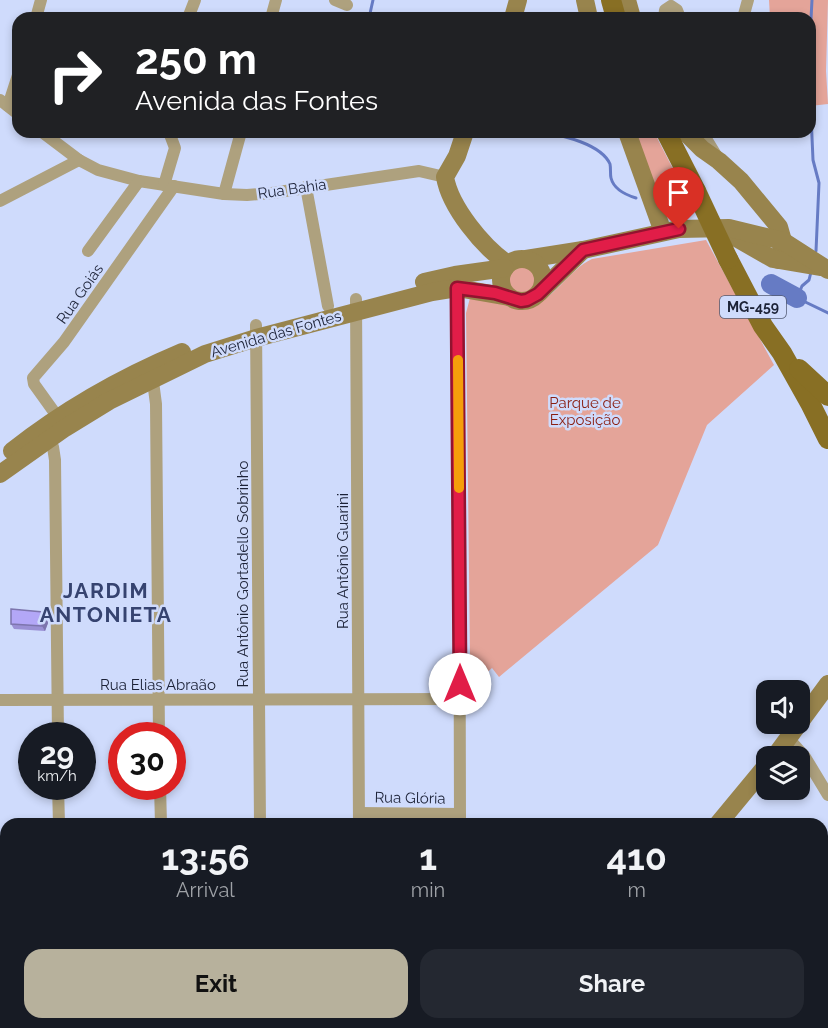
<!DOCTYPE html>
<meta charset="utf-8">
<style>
body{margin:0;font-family:Raleway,sans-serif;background:#242831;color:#f1f3f6;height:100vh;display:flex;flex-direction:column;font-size:22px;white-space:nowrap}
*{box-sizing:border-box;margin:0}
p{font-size:20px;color:#9ea1a6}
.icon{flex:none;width:33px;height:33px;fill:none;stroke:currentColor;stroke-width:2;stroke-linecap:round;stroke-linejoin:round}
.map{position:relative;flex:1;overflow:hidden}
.sheet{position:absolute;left:0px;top:818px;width:828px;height:212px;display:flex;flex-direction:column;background:#171b24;border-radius:18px 18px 0 0;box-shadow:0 3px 9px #0003}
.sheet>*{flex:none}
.guide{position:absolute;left:12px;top:12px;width:804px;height:126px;border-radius:18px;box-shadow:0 3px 9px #0003;background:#202124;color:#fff;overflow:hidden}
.controls{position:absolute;left:756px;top:680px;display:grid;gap:12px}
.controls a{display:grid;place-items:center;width:54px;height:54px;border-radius:12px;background:#171b24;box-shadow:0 3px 9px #0003;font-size:30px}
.speed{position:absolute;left:18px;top:722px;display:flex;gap:12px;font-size:30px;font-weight:700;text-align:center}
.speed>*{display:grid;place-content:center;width:78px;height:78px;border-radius:50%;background:#171b24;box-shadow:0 3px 9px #0003;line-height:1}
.speed small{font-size:15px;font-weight:400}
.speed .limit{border:9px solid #d22;background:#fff;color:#111}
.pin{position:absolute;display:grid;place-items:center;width:51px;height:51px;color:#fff;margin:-62px -26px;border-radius:50% 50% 50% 0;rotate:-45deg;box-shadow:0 0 6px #0007}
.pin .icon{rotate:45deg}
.me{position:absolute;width:66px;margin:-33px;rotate:0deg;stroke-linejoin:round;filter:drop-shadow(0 0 4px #0008)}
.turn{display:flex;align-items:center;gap:21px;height:126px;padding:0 24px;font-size:27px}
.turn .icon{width:78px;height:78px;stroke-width:2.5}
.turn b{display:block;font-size:42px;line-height:51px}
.eta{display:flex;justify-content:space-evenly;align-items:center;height:102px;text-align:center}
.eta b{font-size:36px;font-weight:700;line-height:42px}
.cta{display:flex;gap:12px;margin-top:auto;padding:12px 24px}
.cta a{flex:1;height:69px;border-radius:18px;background:#b7b19c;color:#111;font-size:24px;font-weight:700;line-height:69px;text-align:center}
.cta a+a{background:#242831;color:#f1f3f6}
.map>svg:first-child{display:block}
.green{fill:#e4a499}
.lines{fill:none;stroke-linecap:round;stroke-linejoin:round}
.stream{stroke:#667bc4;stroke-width:3}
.river{stroke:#667bc4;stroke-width:20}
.street{stroke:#aea17e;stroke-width:12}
.secondary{stroke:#98844d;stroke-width:18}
.primary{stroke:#886f24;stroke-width:20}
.primary-bridge{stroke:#886f24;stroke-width:20}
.wall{fill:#9a90d4}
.shaded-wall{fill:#7d75ad}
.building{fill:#b3a7f7;stroke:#7d75ad;stroke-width:1.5}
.route-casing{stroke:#92132f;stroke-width:15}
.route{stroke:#e11d48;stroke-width:10}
.slow{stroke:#f59e0b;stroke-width:10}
.labels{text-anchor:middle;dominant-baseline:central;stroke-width:5;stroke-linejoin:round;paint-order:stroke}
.shield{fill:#cfdbfc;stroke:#525a72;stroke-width:1.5}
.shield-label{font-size:14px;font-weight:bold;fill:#1c2237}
.street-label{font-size:15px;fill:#1c2237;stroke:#cfdbfc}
.park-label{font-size:15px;fill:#8a1f13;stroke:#cfdbfc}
.district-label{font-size:21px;font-weight:bold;letter-spacing:1.5px;fill:#364370;stroke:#cfdbfc}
</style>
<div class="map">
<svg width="828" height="1028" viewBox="0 0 828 1028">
<rect width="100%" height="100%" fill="#cfdbfc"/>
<!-- green -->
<g class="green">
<polygon points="769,0 828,0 826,71 828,104 810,106 810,18 770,18"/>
<polygon points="631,132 654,132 686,194 655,202"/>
<path d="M 706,240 L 774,365 L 707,425 L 658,545 L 499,677 L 492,668 L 483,676 L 470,658 L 466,313 L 470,298 C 492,296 505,310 529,306 C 552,303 569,269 592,259 Z"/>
<circle cx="522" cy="280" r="14"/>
</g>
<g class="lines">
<!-- stream -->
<g class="stream">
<polyline points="369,18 373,0"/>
<polyline points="810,38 812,0"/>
<polyline points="810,92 813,160 819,183 816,251"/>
<path d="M 544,132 C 564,136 601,144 610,164 C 611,169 610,174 611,178 C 614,190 626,195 636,198"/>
<polyline points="811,272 809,280 802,286 797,298 828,313"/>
</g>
<!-- river -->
<polyline class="river" points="771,284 797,298"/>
<!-- street -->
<g class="street">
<polyline points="335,0 347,5"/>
<polyline points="36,18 41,0"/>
<polyline points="188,18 195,0"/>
<polyline points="271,18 276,0"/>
<polyline points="664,18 665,10 671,6 677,10 680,18"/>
<polyline points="743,18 748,0"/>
<polyline points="0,100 18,114"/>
<polyline points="8,106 18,75"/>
<polyline points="42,132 79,160 98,170 139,181 224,194 247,195 272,193 419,171 445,177"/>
<polyline points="702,132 716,155"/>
<polyline points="164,185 175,148 169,132"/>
<polyline points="306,187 328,306"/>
<polyline points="224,194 241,132"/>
<polyline points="0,201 79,160"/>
<polyline points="88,251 139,181"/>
<polyline points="456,282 459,398 460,824"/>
<polyline points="356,299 359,824"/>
<polyline points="256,325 260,824"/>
<polyline points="152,374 156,404 159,735"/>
<polyline points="62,423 34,384 33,378 64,342 174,186"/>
<polyline points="47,435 53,447 55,460 58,735"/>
<polyline points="0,700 459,699"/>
<polyline points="789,739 805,757 828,795"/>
<polyline points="58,786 59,824"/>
<polyline points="160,786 161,824"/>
<polyline points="359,813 460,814"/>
<polyline points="822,989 828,999"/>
<polyline points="619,1023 622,1028"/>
<polyline points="732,1023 735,1028"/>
<polyline points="460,1028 460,1023"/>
</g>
<!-- secondary -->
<g class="secondary">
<polyline points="585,0 589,18"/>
<polyline points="627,0 632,18"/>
<polyline points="513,18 518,0"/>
<path d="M 465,132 L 457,156 L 445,177 C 450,207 483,247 508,264"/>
<polyline points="627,132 663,232"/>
<polyline points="685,132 702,149 719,161 741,181 779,227 783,241 779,260"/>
<polyline points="724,231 773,259 820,267"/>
<polyline points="526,259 583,250 679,229 729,228 783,241 828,270"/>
<circle cx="522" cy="280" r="21"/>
<polyline points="424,282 455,275 505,268"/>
<polyline points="539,293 583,250"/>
<path d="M 12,451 C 64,410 120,378 182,352"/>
<polyline points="0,474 65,428 109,401 205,354 256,338 432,292 457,288 509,297"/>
<polyline points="775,756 828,684"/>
<polyline points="718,824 766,766"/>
<polyline points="0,996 6,995"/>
<polyline points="355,1023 368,1028"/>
<polyline points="488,1028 494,1023"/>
</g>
<!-- primary -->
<g class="primary">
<polyline points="611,0 616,18"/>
<polyline points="666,132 696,191"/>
<polyline points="728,259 763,326 782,353 810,403 828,439"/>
<polyline points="799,369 828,396"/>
</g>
<!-- primary-bridge -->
<polyline class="primary-bridge" points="696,191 728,259"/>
</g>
<!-- wall -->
<polygon class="wall" points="43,612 46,617 48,623 45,631 14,629 11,624"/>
<!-- shaded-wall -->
<polygon class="shaded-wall" points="43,612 46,617 48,623 45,631 42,626"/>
<!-- building -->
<polygon class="building" points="11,609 43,612 44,618 42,626 11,624"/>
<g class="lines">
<!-- route casing -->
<g class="route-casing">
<polyline id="route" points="460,684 457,288 495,293 521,301 527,300 538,294 583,250 679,229"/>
</g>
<!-- route -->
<use href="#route" class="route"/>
<!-- slow -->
<polyline class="slow" points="458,360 459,488"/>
</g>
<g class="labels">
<!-- shield labels -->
<rect class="shield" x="720" y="296" width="66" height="22" rx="4.5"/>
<g class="shield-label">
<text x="753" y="307">MG-459</text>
</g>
<!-- street labels -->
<g class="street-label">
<text transform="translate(292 189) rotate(-8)">Rua Bahia</text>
<text transform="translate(80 294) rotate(-55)">Rua Goiás</text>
<text transform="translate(276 334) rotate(-16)">Avenida das Fontes</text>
<text transform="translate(343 561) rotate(-90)">Rua Antônio Guarini</text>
<text transform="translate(243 574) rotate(-90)">Rua Antônio Gortadello Sobrinho</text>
<text x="158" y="685">Rua Elias Abraão</text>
<text transform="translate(410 798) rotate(1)">Rua Glória</text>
</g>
<!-- park labels -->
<g class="park-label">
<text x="585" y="403">Parque de<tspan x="585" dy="17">Exposição</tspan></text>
</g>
<!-- district labels -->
<g class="district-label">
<text x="106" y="590">JARDIM<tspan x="106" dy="24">ANTONIETA</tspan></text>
</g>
</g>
</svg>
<div class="controls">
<a><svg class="icon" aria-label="sound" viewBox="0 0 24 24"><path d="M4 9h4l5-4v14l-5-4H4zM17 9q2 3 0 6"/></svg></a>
<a><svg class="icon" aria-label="layers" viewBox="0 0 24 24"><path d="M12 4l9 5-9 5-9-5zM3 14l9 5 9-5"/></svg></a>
</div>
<div class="speed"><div>29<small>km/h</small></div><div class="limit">30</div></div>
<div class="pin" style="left:679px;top:229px;background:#d93025"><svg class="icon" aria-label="arrive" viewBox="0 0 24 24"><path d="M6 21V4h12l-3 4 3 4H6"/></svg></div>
<svg class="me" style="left:460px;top:684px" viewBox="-20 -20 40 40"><circle r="19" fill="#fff"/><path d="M0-13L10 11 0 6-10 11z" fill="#e11d48"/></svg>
<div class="guide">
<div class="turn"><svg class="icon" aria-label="right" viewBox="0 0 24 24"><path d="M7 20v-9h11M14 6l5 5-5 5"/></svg><div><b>250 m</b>Avenida das Fontes</div></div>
</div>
<section class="sheet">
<div class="eta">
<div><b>13:56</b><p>Arrival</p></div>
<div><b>1</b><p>min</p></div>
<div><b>410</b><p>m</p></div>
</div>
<div class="cta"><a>Exit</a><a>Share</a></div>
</section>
</div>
